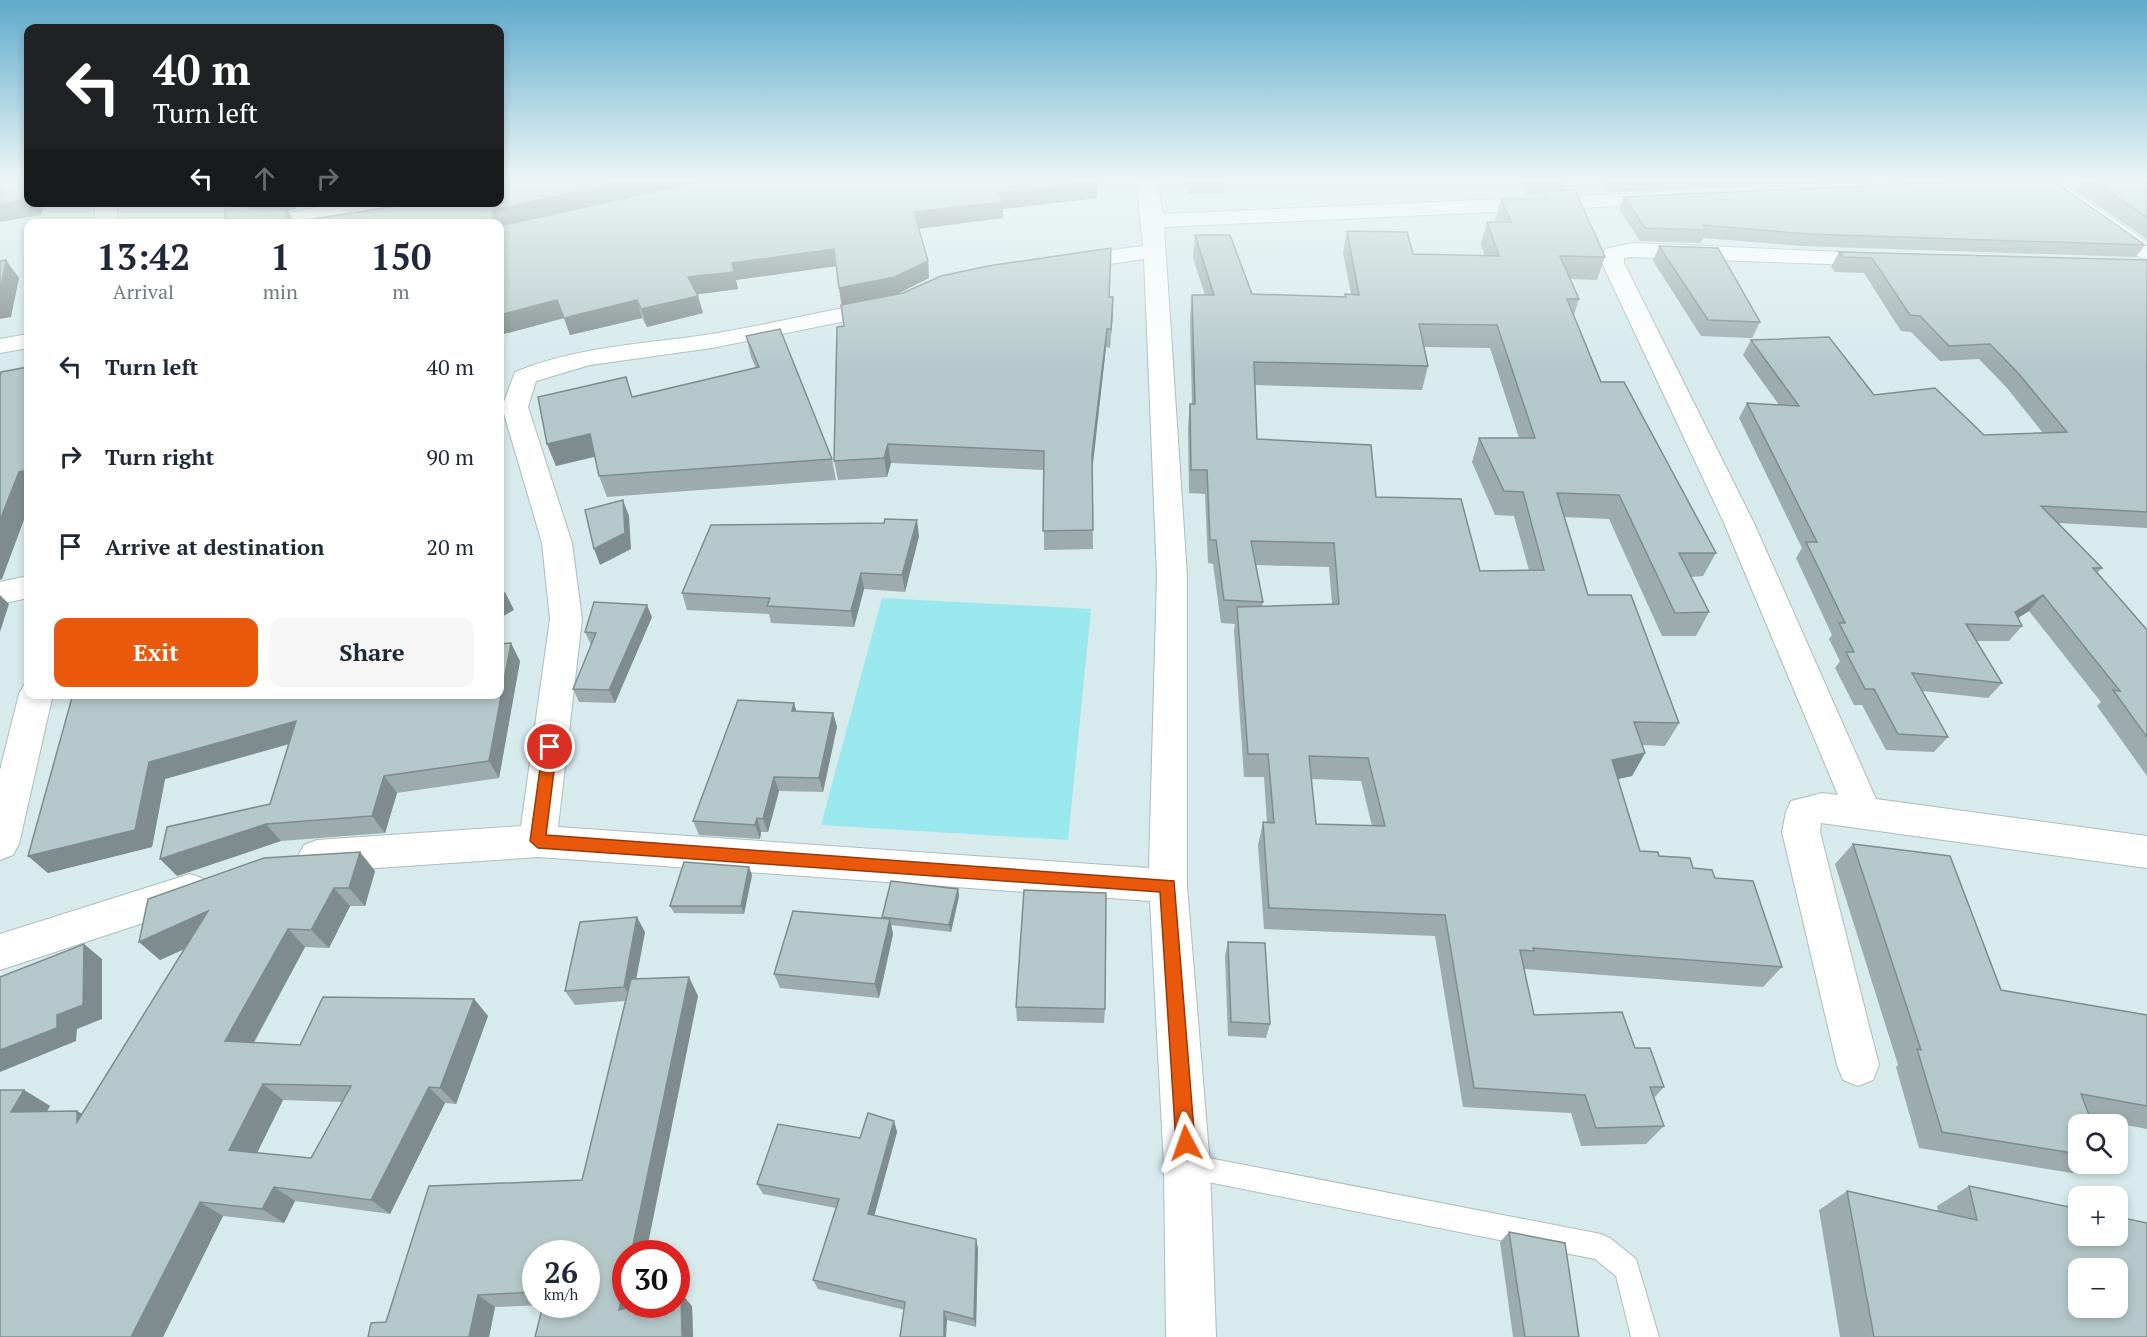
<!DOCTYPE html>
<meta charset="utf-8">
<style>
body{margin:0;font-family:"PT Serif",serif;background:#f6f6f7;color:#1f2937;height:100vh;display:flex;flex-direction:column;font-size:22px;white-space:nowrap}
*{box-sizing:border-box;margin:0}
p{font-size:20px;color:#747a83}
.icon{flex:none;width:33px;height:33px;fill:none;stroke:currentColor;stroke-width:2;stroke-linecap:round;stroke-linejoin:round}
.map{position:relative;flex:1;overflow:hidden}
.side{position:absolute;left:24px;top:219px;width:480px;height:480px;display:flex;flex-direction:column;background:#fff;border-radius:12px;box-shadow:0 3px 9px #0003}
.side>*{flex:none}
.hud{position:absolute;left:24px;top:24px;width:480px;height:183px;border-radius:12px;box-shadow:0 3px 9px #0003;background:#202124;color:#fff;overflow:hidden}
.buttons{position:absolute;left:2068px;top:1114px;display:grid;gap:12px}
.buttons a{display:grid;place-items:center;width:60px;height:60px;border-radius:12px;background:#fff;box-shadow:0 3px 9px #0003;font-size:30px}
.speed{position:absolute;left:522px;top:1240px;display:flex;gap:12px;font-size:30px;font-weight:700;text-align:center}
.speed>*{display:grid;place-content:center;width:78px;height:78px;border-radius:50%;background:#fff;box-shadow:0 3px 9px #0003;line-height:1}
.speed small{font-size:15px;font-weight:400}
.speed .limit{border:9px solid #d22;background:#fff;color:#111}
.pin{position:absolute;display:grid;place-items:center;width:51px;height:51px;color:#fff;margin:-26px;border:3px solid #fff;border-radius:50%;box-shadow:0 2px 6px #0007}
.me{position:absolute;width:66px;margin:-33px;rotate:356deg;stroke-linejoin:round;filter:drop-shadow(0 0 4px #0008)}
.turn{display:flex;align-items:center;gap:21px;height:126px;padding:0 30px;font-size:27px}
.turn .icon{width:78px;height:78px;stroke-width:2.5}
.turn b{display:block;font-size:42px;line-height:51px}
.lanes{display:flex;align-items:center;height:57px;padding:0 30px;background:#0003;justify-content:center;gap:30px;direction:ltr}
.lanes .off{opacity:.35}
.eta{display:flex;justify-content:space-evenly;align-items:center;height:102px;text-align:center}
.eta b{font-size:36px;font-weight:600;line-height:42px}
.cta{display:flex;gap:12px;margin-top:auto;padding:12px 30px}
.cta a{flex:1;height:69px;border-radius:12px;background:#ea580c;color:#fff;font-size:24px;font-weight:600;line-height:69px;text-align:center}
.cta a+a{background:#f6f6f7;color:#1f2937}
ul{padding:0;list-style:none}
li{display:flex;align-items:center;gap:18px;height:90px;padding:0 30px}
li div{flex:1}
li b{display:block;font-size:22px}
li em{font-style:normal}
.map>svg:first-child{display:block}
.green{fill:#99e8ed}
.lines{fill:none;stroke-linecap:round;stroke-linejoin:round}
.service-casing{stroke:#abbdbe;stroke-width:2}
.minor-casing{stroke:#abbdbe;stroke-width:2}
.service{fill:#fff;fill-rule:evenodd}
.minor{fill:#fff;fill-rule:evenodd}
.wall{fill:#9cacad;fill-rule:evenodd}
.shaded-wall{fill:#7f8c8d}
.building{fill:#b5c8c9;stroke:#7f8c8d;stroke-width:1.5;fill-rule:evenodd}
.route{fill:#ea580c;stroke:#983908;stroke-width:1.5}
</style>
<div class="map">
<svg width="2147" height="1337" viewBox="0 0 2147 1337">
<rect width="100%" height="100%" fill="#d7eaec"/>
<!-- green -->
<polygon class="green" points="882,598 1091,609 1068,840 821,825"/>
<g class="lines">
<!-- service casing -->
<g class="service-casing">
<polygon id="service" points="1188,1154 1601,1234 1610,1238 1636,1259 1659,1337 1631,1337 1616,1276 1595,1259 1188,1178 1179,1175 1176,1166 1179,1157"/>
</g>
<!-- minor casing -->
<g class="minor-casing">
<g id="minor">
<path d="M 1136,179 L 1156,179 L 1163,214 L 1666,192 L 1673,194 L 1677,198 L 1673,202 L 1666,204 L 1164,227 L 1187,576 L 1187,886 L 1210,1166 L 1216,1337 L 1166,1337 L 1164,1166 L 1150,901 L 538,857 L 317,872 L 304,867 L 298,856 L 304,845 L 317,840 L 521,826 L 550,619 L 542,543 L 502,407 L 515,372 C 578,346 646,344 712,334 C 771,324 829,310 887,299 L 895,301 L 899,306 L 895,311 L 712,348 L 590,365 L 536,381 L 528,407 L 572,543 L 582,619 L 558,827 L 1149,868 L 1157,576 L 1144,259 L 1067,270 L 1059,268 L 1056,263 L 1059,258 L 1067,256 L 1143,246 Z"/>
<polygon points="2032,179 2056,179 2147,242 2147,259 2139,257"/>
<polygon points="96,202 118,202 116,224 94,224"/>
<polygon points="342,202 385,202 383,207 303,224 258,224 261,219"/>
<polygon points="1633,243 1888,254 1891,259 1888,264 1880,266 1633,257 1624,258 1624,263 1754,523 1876,799 2147,836 2147,868 1821,823 1820,832 1879,1065 1873,1080 1858,1086 1843,1080 1837,1065 1782,832 1786,812 1791,801 1822,793 1838,795 1724,523 1602,263 1605,249"/>
<polygon points="28,334 28,348 0,353 0,339"/>
<polygon points="28,576 28,598 0,604 0,582"/>
<polygon points="28,684 28,694 53,694 19,844 13,855 0,860 0,770 19,694 24,685"/>
<polygon points="190,874 204,879 209,891 204,903 0,970 0,934"/>
</g>
</g>
<!-- service -->
<use href="#service" class="service"/>
<!-- minor -->
<use href="#minor" class="minor"/>
</g>
<!-- wall -->
<g class="wall">
<polygon points="500,179 1095,179 1097,182 1097,198 1003,209 1003,218 919,229 928,261 929,278 897,294 1113,297 1110,348 1106,347 1092,468 1093,549 1044,550 1044,470 891,463 887,477 838,480 834,461 844,326 836,266 736,280 738,289 697,294 703,313 647,327 642,318 570,335 564,318 500,335 500,224 224,224 296,209 288,211 294,222 402,205"/>
<polygon points="1184,179 1224,179 1224,193 1188,194"/>
<path d="M 1517,179 L 1566,179 L 1563,190 L 1605,257 L 1597,280 L 1570,279 L 1579,299 L 1574,315 L 1601,382 L 1716,553 L 1703,576 L 1691,577 L 1709,612 L 1696,636 L 1662,636 L 1609,519 L 1564,517 L 1588,595 L 1679,723 L 1665,746 L 1642,745 L 1645,753 L 1632,776 L 1618,779 L 1640,851 L 1693,868 L 1715,878 L 1782,967 L 1763,987 L 1524,969 L 1534,1015 L 1635,1048 L 1664,1087 L 1654,1098 L 1664,1126 L 1646,1144 L 1581,1146 L 1571,1113 L 1463,1107 L 1435,936 L 1264,929 L 1258,845 L 1263,822 L 1267,823 L 1264,777 L 1244,777 L 1234,631 L 1235,624 L 1221,623 L 1213,564 L 1208,563 L 1205,494 L 1189,493 L 1188,427 L 1190,404 L 1192,404 L 1190,318 L 1192,295 L 1205,295 L 1193,258 L 1195,235 L 1252,294 L 1344,297 L 1345,294 L 1351,294 L 1343,253 L 1347,231 L 1413,254 L 1485,256 L 1481,244 L 1487,222 L 1496,222 L 1495,220 L 1501,199 L 1542,199 L 1543,195 L 1527,196 ZM 1424,347 L 1490,348 L 1519,438 L 1479,438 L 1472,462 L 1495,515 L 1514,516 L 1529,570 L 1480,571 L 1376,497 L 1257,439 L 1255,385 L 1422,390 L 1428,366 ZM 1256,565 L 1329,567 L 1332,604 L 1262,606 L 1263,602 ZM 1311,779 L 1361,781 L 1372,826 L 1316,824 Z"/>
<polygon points="1600,179 1931,179 1609,192"/>
<polygon points="2082,179 2147,179 2147,239 2075,190"/>
<polygon points="2019,182 2145,245 2136,257 1802,246 1703,238 1701,243 1640,241 1619,209 1624,197"/>
<polygon points="1659,246 1760,322 1752,338 1701,336 1653,261"/>
<polygon points="1839,252 2147,260 2147,528 2058,523 2102,568 2097,573 2147,630 2147,776 2097,706 2101,702 2029,611 2018,618 2022,626 2009,641 1976,641 2002,683 1988,698 1922,691 1948,737 1934,752 1886,750 1862,705 1854,705 1835,668 1840,661 1829,639 1832,635 1796,558 1802,548 1739,418 1747,403 1779,405 1743,355 1751,340 1874,395 1984,435 2043,433 2007,388 1979,359 1940,361 1911,332 1901,331 1864,273 1835,272 1831,267"/>
<polygon points="746,336 832,459 836,480 607,497 599,476 595,456 556,466 547,444 633,397 756,368 751,357"/>
<polygon points="919,536 905,592 864,589 854,627 771,623 769,614 687,610 682,593"/>
<polygon points="652,617 615,703 579,702 573,689 591,645 585,632"/>
<polygon points="520,661 499,778 397,793 385,833 281,841 177,876 270,804 289,744 165,779 152,847 48,873 28,856 73,694"/>
<polygon points="794,703 796,712 833,713 837,727 823,792 779,791 768,832 761,832 760,839 699,835 693,821"/>
<polygon points="1853,844 2001,990 2147,1015 2147,1129 2090,1118 2079,1125 2079,1164 2097,1164 2078,1174 1919,1148 1896,1067 1898,1065 1835,864"/>
<path d="M 360,852 L 375,871 L 365,906 L 350,906 L 329,948 L 305,947 L 254,1043 L 300,1045 L 474,999 L 488,1016 L 456,1104 L 445,1103 L 390,1214 L 295,1201 L 284,1223 L 223,1216 L 163,1337 L 0,1337 L 24,1090 L 50,1106 L 47,1111 L 77,1111 L 82,1114 L 185,949 L 160,960 L 139,942 ZM 283,1100 L 343,1102 L 311,1158 L 257,1153 Z"/>
<polygon points="752,875 744,914 674,913 670,906"/>
<polygon points="958,889 959,896 951,932 891,925 893,934 879,998 780,988 774,974 882,919 882,917"/>
<path d="M 645,932 L 636,979 L 698,996 L 626,1305 L 692,1306 L 693,1337 L 535,1337 L 543,1305 L 495,1307 L 489,1337 L 368,1337 L 386,1322 L 582,1180 L 625,1001 L 575,1005 L 565,991 ZM 536,1254 L 586,1305 L 536,1305 Z"/>
<polygon points="1228,942 1270,1024 1266,1038 1228,1036 1225,956"/>
<polygon points="1016,1007 1105,1009 1104,1023 1017,1021"/>
<polygon points="894,1121 897,1132 874,1216 976,1239 978,1249 976,1327 818,1289 813,1280 836,1208 763,1194 757,1184 860,1138"/>
<polygon points="1969,1186 2147,1337 1840,1337 1819,1210 1847,1191 1938,1211 1937,1206"/>
<polygon points="1509,1232 1579,1337 1513,1337 1500,1242"/>
</g>
<!-- shaded-wall -->
<g class="shaded-wall">
<polygon points="635,179 691,179 693,184 500,227 500,224 492,224 493,210"/>
<polygon points="1097,182 1097,198 1003,209 1003,218 916,229 914,212 999,193"/>
<polygon points="28,199 28,202 45,202 41,215 0,222 0,204"/>
<polygon points="250,202 296,202 296,209 288,211 294,224 287,224 247,208"/>
<polygon points="834,249 837,266 736,280 738,289 693,295 688,277 732,263"/>
<polygon points="6,260 19,278 11,317 0,319 0,291"/>
<polygon points="928,261 929,278 897,294 842,305 839,288"/>
<polygon points="698,296 703,313 647,327 641,309"/>
<polygon points="1113,297 1113,315 1110,348 1111,329"/>
<polygon points="557,300 564,318 500,335 500,315"/>
<polygon points="637,300 642,318 570,335 564,318"/>
<polygon points="1107,329 1106,347 1092,473 1092,454"/>
<polygon points="590,434 598,456 556,466 547,444"/>
<polygon points="888,444 891,463 887,477 884,458"/>
<polygon points="28,470 28,509 2,579 0,580 0,520 19,472"/>
<polygon points="623,500 629,516 631,549 600,565 594,549"/>
<polygon points="917,520 919,536 905,592 902,575"/>
<polygon points="861,573 864,589 854,627 851,611"/>
<polygon points="500,579 504,587 500,588"/>
<polygon points="505,592 514,610 500,618 500,595"/>
<polygon points="0,595 9,604 0,632"/>
<polygon points="2043,595 2029,611 2006,625 2015,612"/>
<polygon points="647,605 652,617 615,703 609,690"/>
<polygon points="511,643 520,661 499,778 489,761"/>
<polygon points="794,703 798,717 792,711"/>
<polygon points="833,713 837,727 823,792 819,778"/>
<polygon points="296,721 310,738 165,779 152,847 48,873 28,856 149,762"/>
<polygon points="1645,753 1632,776 1599,783 1612,760"/>
<polygon points="384,776 397,793 385,833 372,816"/>
<polygon points="774,777 779,791 768,832 763,819"/>
<polygon points="757,818 761,832 760,839 755,825"/>
<polygon points="266,824 281,841 177,876 160,859"/>
<polygon points="360,852 375,871 365,906 349,888"/>
<polygon points="749,867 752,875 744,914 741,906"/>
<polygon points="334,888 350,906 329,948 311,930"/>
<polygon points="958,889 959,896 951,932 949,925"/>
<polygon points="208,911 227,929 160,960 139,942"/>
<polygon points="637,917 645,932 632,1001 624,987"/>
<polygon points="890,919 893,934 879,998 875,984"/>
<polygon points="288,929 305,947 245,1058 225,1041"/>
<polygon points="84,944 102,959 102,1019 77,1029 76,1041 0,1072 0,1050 57,1015"/>
<polygon points="689,977 698,996 646,1254 631,1254"/>
<polygon points="474,999 488,1016 456,1104 440,1088"/>
<polygon points="263,1084 283,1100 251,1165 229,1150"/>
<polygon points="429,1087 445,1103 390,1214 371,1200"/>
<polygon points="24,1090 50,1106 38,1127 11,1112"/>
<polygon points="77,1111 102,1126 77,1122"/>
<polygon points="894,1121 897,1132 872,1224 868,1214"/>
<polygon points="274,1187 295,1201 284,1223 262,1209"/>
<polygon points="200,1202 223,1216 163,1337 131,1337"/>
<polygon points="976,1239 978,1249 976,1327 974,1319"/>
<polygon points="626,1278 626,1305 635,1305 619,1310"/>
<polygon points="681,1293 692,1306 693,1337 682,1337"/>
<polygon points="478,1295 495,1307 489,1337 469,1337"/>
<polygon points="944,1311 947,1320 946,1337 944,1337"/>
</g>
<!-- building -->
<g class="building">
<polygon points="0,179 28,179 28,199 0,204"/>
<polygon points="500,179 635,179 493,210 492,224 224,224 226,202 250,202 247,208 287,210 287,223 402,205 402,202 500,202"/>
<polygon points="699,179 1095,179 1097,182 999,193 1003,202 914,212 928,261 895,277 839,288 834,249 732,263 734,272 688,277 698,296 641,309 637,300 564,318 557,300 500,315 500,226 697,182"/>
<polygon points="1188,179 1224,179 1225,181 1188,182"/>
<polygon points="2016,179 2019,182 2052,180 2145,245 1808,234 1703,225 1706,230 1645,228 1624,197"/>
<polygon points="2090,179 2147,179 2147,217"/>
<path d="M 1575,190 L 1605,257 L 1560,256 L 1579,299 L 1567,299 L 1601,382 L 1624,382 L 1716,553 L 1679,553 L 1709,612 L 1675,613 L 1619,495 L 1557,493 L 1588,595 L 1631,595 L 1679,723 L 1634,722 L 1645,753 L 1612,760 L 1640,851 L 1658,852 L 1659,856 L 1690,858 L 1693,868 L 1712,870 L 1715,878 L 1753,881 L 1782,967 L 1533,948 L 1534,951 L 1520,950 L 1534,1015 L 1622,1012 L 1635,1048 L 1650,1048 L 1664,1087 L 1650,1087 L 1664,1126 L 1596,1128 L 1585,1095 L 1474,1088 L 1445,915 L 1269,908 L 1263,822 L 1274,823 L 1268,754 L 1248,754 L 1237,607 L 1339,604 L 1334,543 L 1251,541 L 1263,602 L 1224,600 L 1216,540 L 1210,540 L 1207,470 L 1191,470 L 1190,404 L 1195,404 L 1192,295 L 1214,295 L 1195,235 L 1230,235 L 1252,294 L 1346,297 L 1345,294 L 1359,295 L 1347,231 L 1407,232 L 1413,254 L 1499,256 L 1487,222 L 1511,222 L 1501,199 L 1549,199 L 1544,191 ZM 1419,324 L 1497,325 L 1535,438 L 1479,438 L 1504,491 L 1523,492 L 1544,570 L 1480,571 L 1461,499 L 1376,497 L 1371,445 L 1257,439 L 1254,362 L 1428,366 ZM 1309,756 L 1368,758 L 1385,826 L 1316,824 Z"/>
<polygon points="1659,246 1718,248 1760,322 1708,320"/>
<polygon points="1111,248 1109,297 1113,297 1111,329 1107,329 1092,454 1093,530 1043,531 1044,451 888,444 884,458 834,461 837,327 844,326 841,305 903,293 941,276 988,266"/>
<polygon points="1839,252 2147,260 2147,512 2041,506 2102,568 2093,568 2147,630 2147,737 2113,690 2120,691 2043,595 2015,612 2022,626 1966,624 2002,683 1912,673 1948,737 1898,734 1874,689 1865,689 1846,652 1854,652 1839,623 1845,623 1806,542 1817,542 1747,403 1799,406 1751,340 1829,337 1874,395 1935,388 1984,435 2067,432 2018,373 1990,344 1949,346 1920,316 1910,315 1872,258 1843,257"/>
<polygon points="6,260 0,291 0,261"/>
<polygon points="780,329 832,459 599,476 590,434 547,444 538,397 626,377 632,397 759,367 746,336"/>
<polygon points="28,367 28,470 19,472 0,520 0,376 1,372"/>
<polygon points="623,500 625,533 594,549 585,510"/>
<polygon points="885,519 917,520 902,575 861,573 851,611 767,606 770,598 682,593 711,525 884,523"/>
<polygon points="594,602 647,605 609,690 573,689 596,633 585,632"/>
<polygon points="511,643 489,761 384,776 372,816 266,824 160,859 167,827 270,804 296,721 149,762 135,830 28,856 73,694 500,694 500,644"/>
<polygon points="738,700 794,703 792,711 833,713 819,778 774,777 763,819 757,818 755,825 693,821"/>
<polygon points="1853,844 1950,856 2001,990 2147,1015 2147,1106 2081,1094 2093,1125 2079,1125 2079,1154 1942,1132 1917,1049 1921,1050"/>
<path d="M 360,852 L 349,888 L 334,888 L 311,930 L 288,929 L 225,1041 L 300,1045 L 323,997 L 474,999 L 440,1088 L 429,1087 L 371,1200 L 274,1187 L 262,1209 L 200,1202 L 131,1337 L 0,1337 L 0,1090 L 24,1090 L 11,1112 L 77,1111 L 77,1122 L 208,911 L 139,942 L 148,899 L 264,858 ZM 263,1084 L 351,1086 L 311,1158 L 229,1150 Z"/>
<polygon points="684,862 749,867 741,906 670,906"/>
<polygon points="891,881 958,889 949,925 882,917"/>
<polygon points="1024,890 1106,893 1105,1009 1016,1007"/>
<polygon points="793,911 890,919 875,984 774,974"/>
<polygon points="637,917 624,987 565,991 580,922"/>
<polygon points="1228,942 1265,943 1270,1024 1231,1022"/>
<polygon points="84,944 83,1005 57,1015 57,1028 0,1050 0,977"/>
<polygon points="689,977 631,1254 626,1254 626,1278 619,1310 637,1305 676,1305 676,1294 681,1293 682,1337 535,1337 543,1305 586,1305 586,1254 536,1254 536,1292 478,1295 469,1337 368,1337 371,1323 386,1322 429,1186 582,1180 631,979"/>
<polygon points="868,1113 894,1121 868,1214 976,1239 974,1319 944,1311 944,1337 900,1337 905,1302 813,1280 839,1199 757,1184 778,1124 860,1138"/>
<path d="M 1969,1186 L 2079,1209 L 2079,1236 L 2118,1236 L 2118,1217 L 2147,1223 L 2147,1337 L 1874,1337 L 1847,1191 L 1977,1220 ZM 2079,1269 L 2118,1269 L 2118,1308 L 2079,1308 Z"/>
<polygon points="1509,1232 1565,1243 1579,1337 1525,1337"/>
</g>
<!-- sky -->
<linearGradient id="sky" x2="0" y2="1"><stop stop-color="#5faacb"/><stop offset="0.49" stop-color="#edf6f6"/><stop offset="1" stop-color="#edf6f6" stop-opacity="0"/></linearGradient>
<rect width="2147" height="366" fill="url(#sky)"/>
<!-- route -->
<polygon class="route" points="550,741 557,747 546,835 1174,881 1195,1143 1192,1149 1186,1152 1179,1149 1176,1143 1160,892 538,848 530,841 543,747"/>
</svg>
<div class="buttons">
<a><svg class="icon" aria-label="search" viewBox="0 0 24 24"><circle cx="10" cy="10" r="6"/><path d="M15 15l6 6"/></svg></a>
<a>+</a>
<a>−</a>
</div>
<div class="speed"><div>26<small>km/h</small></div><div class="limit">30</div></div>
<div class="pin" style="left:550px;top:747px;background:#d93025"><svg class="icon" aria-label="arrive" viewBox="0 0 24 24"><path d="M6 21V4h12l-3 4 3 4H6"/></svg></div>
<svg class="me" style="left:1186px;top:1143px" viewBox="-20 -20 40 40"><path d="M0-17L14 15 0 8-14 15z" fill="#ea580c" stroke="#fff" stroke-width="4"/></svg>
<div class="hud">
<div class="turn"><svg class="icon" aria-label="left" viewBox="0 0 24 24"><path d="M17 20v-9H6M10 6l-5 5 5 5"/></svg><div><b>40 m</b>Turn left</div></div>
<div class="lanes"><svg class="icon" aria-label="left" viewBox="0 0 24 24"><path d="M17 20v-9H6M10 6l-5 5 5 5"/></svg><svg class="icon off" aria-label="ahead" viewBox="0 0 24 24"><path d="M12 20V5M6 11l6-6 6 6"/></svg><svg class="icon off" aria-label="right" viewBox="0 0 24 24"><path d="M7 20v-9h11M14 6l5 5-5 5"/></svg></div>
</div>
<section class="side">
<div class="eta">
<div><b>13:42</b><p>Arrival</p></div>
<div><b>1</b><p>min</p></div>
<div><b>150</b><p>m</p></div>
</div>
<ul>
<li><svg class="icon" aria-label="left" viewBox="0 0 24 24"><path d="M17 20v-9H6M10 6l-5 5 5 5"/></svg><div><b>Turn left</b></div><em>40 m</em></li>
<li><svg class="icon" aria-label="right" viewBox="0 0 24 24"><path d="M7 20v-9h11M14 6l5 5-5 5"/></svg><div><b>Turn right</b></div><em>90 m</em></li>
<li><svg class="icon" aria-label="arrive" viewBox="0 0 24 24"><path d="M6 21V4h12l-3 4 3 4H6"/></svg><div><b>Arrive at destination</b></div><em>20 m</em></li>
</ul>
<div class="cta"><a>Exit</a><a>Share</a></div>
</section>
</div>
